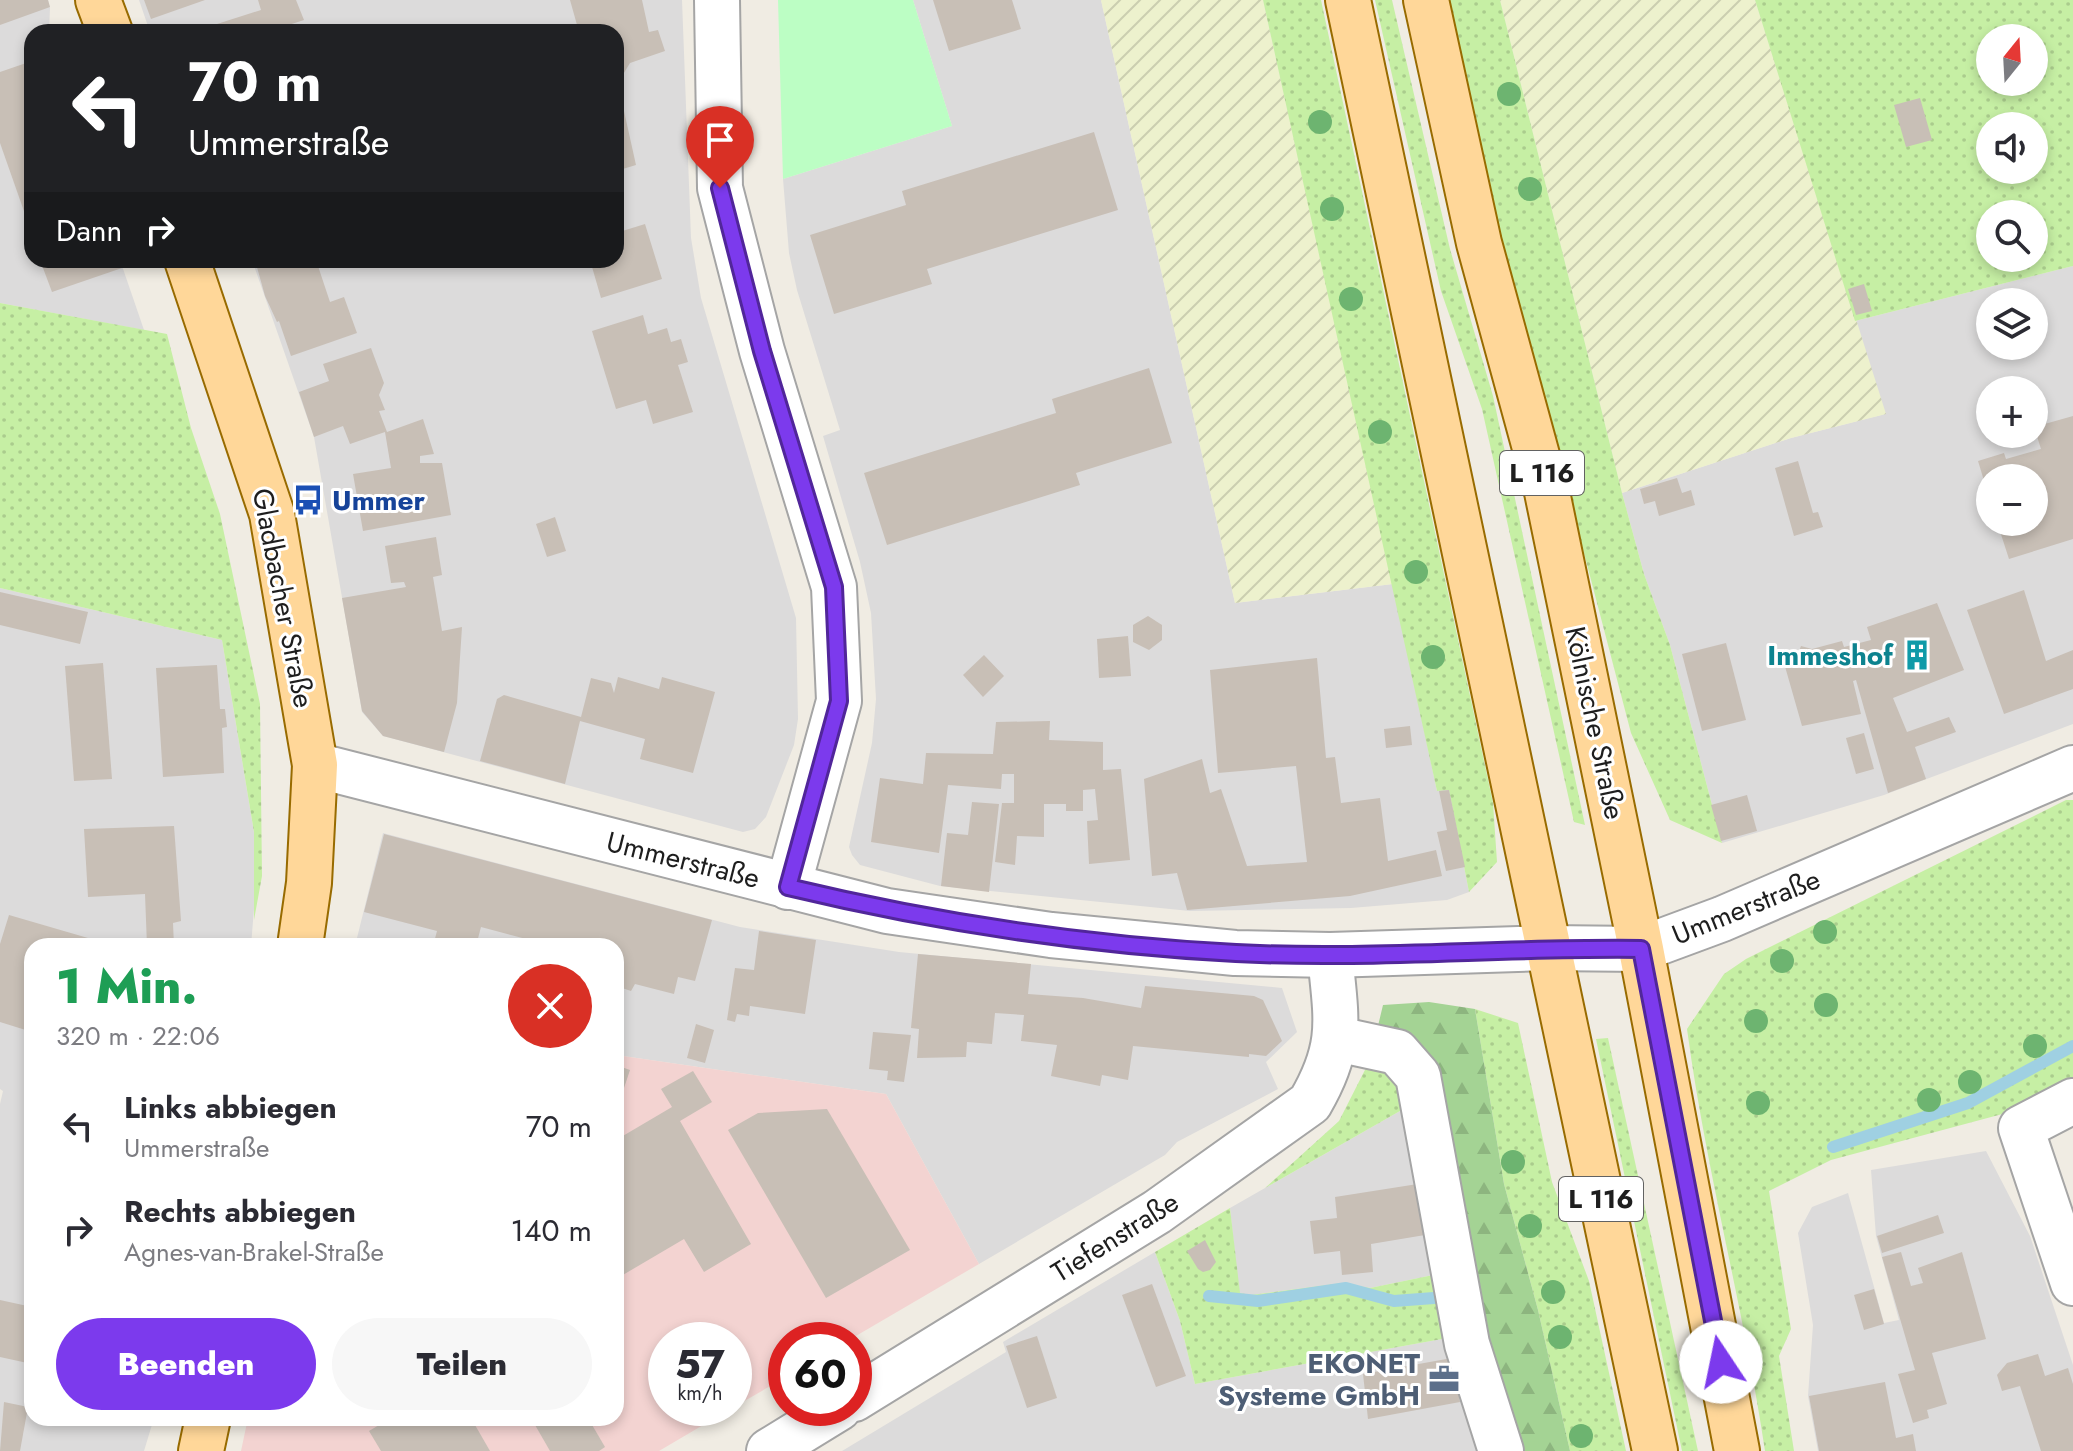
<!DOCTYPE html>
<html lang="de">
<meta charset="utf-8">
<style>
body{margin:0;font-family:Jost,sans-serif;background:#f7f7f7;color:#2b2b33;height:100vh;display:flex;flex-direction:column;font-size:30px;white-space:nowrap}
*{box-sizing:border-box;margin:0}
p{font-size:26px;color:#7c7c81}
.icon{flex:none;width:44px;height:44px;fill:none;stroke:currentColor;stroke-width:2;stroke-linecap:round;stroke-linejoin:round}
.map{position:relative;flex:1;overflow:hidden}
.details{position:absolute;left:24px;top:938px;width:600px;height:488px;display:flex;flex-direction:column;background:#fff;border-radius:24px;box-shadow:0 4px 12px #0003}
.details>*{flex:none}
.hud{position:absolute;left:24px;top:24px;width:600px;height:244px;border-radius:24px;box-shadow:0 4px 12px #0003;background:#202124;color:#fff;overflow:hidden}
.needle{width:52px;rotate:18deg}
.controls{position:absolute;left:1976px;top:24px;display:grid;gap:16px}
.controls a{display:grid;place-items:center;width:72px;height:72px;border-radius:50%;background:#fff;box-shadow:0 4px 12px #0003;font-size:40px}
.speed{position:absolute;left:648px;top:1322px;display:flex;gap:16px;font-size:40px;font-weight:700;text-align:center}
.speed>*{display:grid;place-content:center;width:104px;height:104px;border-radius:50%;background:#fff;box-shadow:0 4px 12px #0003;line-height:1}
.speed small{font-size:20px;font-weight:400}
.speed .limit{border:12px solid #d22;background:#fff;color:#111}
.pin{position:absolute;display:grid;place-items:center;width:68px;height:68px;color:#fff;margin:-82px -34px;border-radius:50% 50% 50% 0;rotate:-45deg;box-shadow:0 0 8px #0007}
.pin .icon{rotate:45deg}
.me{position:absolute;width:88px;margin:-44px;rotate:349deg;stroke-linejoin:round;filter:drop-shadow(0 0 6px #0008)}
.turn{display:flex;align-items:center;gap:28px;height:168px;padding:0 32px;font-size:36px}
.turn .icon{width:104px;height:104px;stroke-width:2.5}
.turn b{display:block;font-size:56px;line-height:68px}
.then{display:flex;align-items:center;height:76px;padding:0 32px;background:#0003;gap:16px;font-size:30px}
.round{display:grid;place-items:center;flex:none;width:84px;height:84px;border-radius:42px;background:#f7f7f7}
.headline{display:flex;align-items:center;justify-content:space-between;height:136px;padding:0 32px}
h1{font-size:48px;font-weight:800;line-height:60px;color:#1e9e55}
.cta{display:flex;gap:16px;margin-top:auto;padding:16px 32px}
.cta a{flex:1;height:92px;border-radius:48px;background:#7c3aed;color:#fff;font-size:32px;font-weight:800;line-height:92px;text-align:center}
.cta a+a{background:#f7f7f7;color:#2b2b33}
ul{padding:0;list-style:none}
li{display:flex;align-items:center;gap:24px;height:104px;padding:0 32px}
li div{flex:1}
li b{display:block;font-size:30px}
li em{font-style:normal}
.map>svg:first-child{display:block}
.residential{fill:#dcdbdb;fill-rule:evenodd}
.commercial{fill:#f3d3d1}
.farmland{fill:url(#farmland-furrows)}
.grass{fill:url(#grass-dots);fill-rule:evenodd}
.forest{fill:url(#forest-firs)}
.park{fill:#bcfec4}
.lines{fill:none;stroke-linecap:round;stroke-linejoin:round}
.stream{stroke:#9fd0e2;stroke-width:12}
.building{fill:#c8bfb6}
.minor-casing{stroke:#a5a5a5;stroke-width:48}
.major-casing{stroke:#986b00;stroke-width:48}
.minor{stroke:#fff;stroke-width:44}
.major{stroke:#ffd799;stroke-width:44}
.tree{fill:#6db470}
.route-casing{stroke:#51269a;stroke-width:20}
.route{stroke:#7c3aed;stroke-width:14}
.labels{text-anchor:middle;dominant-baseline:central;stroke-width:6;stroke-linejoin:round;paint-order:stroke}
.shield{fill:#fff;stroke:#626262;stroke-width:2}
.shield-label{font-size:26px;font-weight:bold;fill:#1e1e1e}
.transit-label{font-size:28px;font-weight:bold;fill:#164399;stroke:#fff;text-anchor:start}
.street-label{font-size:28px;fill:#1e1e1e;stroke:#fff}
.culture-label{font-size:28px;font-weight:bold;fill:#0d838f;stroke:#fff;text-anchor:end}
.service-label{font-size:28px;font-weight:bold;fill:#4e5e75;stroke:#fff;text-anchor:end}
</style>
<div class="map">
<svg width="2073" height="1451" viewBox="0 0 2073 1451">
<defs>
<pattern id="farmland-furrows" width="10" height="10" patternUnits="userSpaceOnUse" patternTransform="scale(2)"><rect width="10" height="10" fill="#edf1cd"/><path d="M-1 1l2-2M0 10L10 0M9 11l2-2" fill="none" stroke="#cbceb0"/></pattern>
<pattern id="grass-dots" width="8" height="8" patternUnits="userSpaceOnUse" patternTransform="scale(2)"><rect width="8" height="8" fill="#c6efa4"/><path d="M2 2h.1M6 6h.1" fill="none" stroke="#aacc8d" stroke-width="1.8" stroke-linecap="round"/></pattern>
<pattern id="forest-firs" width="22" height="20" patternUnits="userSpaceOnUse" patternTransform="scale(2)"><rect width="22" height="20" fill="#a4d394"/><path d="M5 1l3.5 6h-7zM16 11l3.5 6h-7z" fill="#8db57f"/></pattern>
</defs>
<rect width="100%" height="100%" fill="#f0ece3"/>
<!-- residential -->
<g class="residential">
<polygon points="0,0 48,0 50,8 49,32 32,32 32,260 120,260 144,330 0,303"/>
<polygon points="139,0 682,0 691,238 701,298 796,618 798,719 794,745 766,817 755,829 743,832 383,736 362,712 314,437 252,260 616,260 616,32 150,32"/>
<polygon points="913,0 1101,0 1235,603 1393,584 1437,791 1449,789 1469,892 1447,900 1351,908 1190,911 940,886 860,865 852,855 849,847 872,743 876,699 871,613 860,562 823,436 840,430 797,290 789,253 783,179 952,126"/>
<path d="M 2073,266 L 2073,724 L 1884,795 L 1722,843 L 1670,645 L 1644,574 L 1622,493 L 1791,438 L 1885,414 L 1855,321 ZM 1990,302 L 2034,302 L 2034,346 L 1990,346 ZM 1990,390 L 2034,390 L 2034,434 L 1990,434 ZM 1990,478 L 2034,478 L 2034,522 L 1990,522 Z"/>
<polygon points="0,588 222,640 254,832 255,896 251,946 32,946 32,1418 154,1418 144,1451 0,1451 0,1104 3,1091 0,1089"/>
<polygon points="383,833 740,927 899,952 1282,988 1297,1032 1266,1062 1278,1089 1177,1142 1165,1155 979,1264 886,1094 616,1055 616,946 355,946"/>
<polygon points="1407,1107 1438,1274 1370,1288 1342,1283 1251,1295 1239,1293 1230,1208"/>
<polygon points="1986,1151 2030,1236 2073,1365 2073,1451 1818,1451 1808,1396 1813,1325 1798,1233 1812,1207 1848,1193 1884,1323 1899,1320 1876,1236 1871,1170"/>
<polygon points="1155,1252 1180,1321 1195,1384 1453,1337 1486,1451 842,1451 1006,1352 1003,1342"/>
</g>
<!-- commercial -->
<polygon class="commercial" points="616,1055 886,1094 979,1264 849,1340 786,1340 786,1377 734,1407 734,1340 666,1340 666,1408 732,1408 659,1451 241,1451 248,1418 616,1418"/>
<!-- farmland -->
<g class="farmland">
<polygon points="1101,0 1263,0 1393,584 1235,603"/>
<polygon points="1500,0 1755,0 1886,414 1791,438 1622,493"/>
</g>
<!-- grass -->
<g class="grass">
<polygon points="1263,0 1321,0 1493,803 1497,862 1469,892 1449,790 1437,791"/>
<polygon points="1375,0 1392,0 1450,249 1493,396 1585,825 1574,822 1482,409 1441,291"/>
<polygon points="1448,0 1500,0 1622,493 1644,574 1670,645 1722,843 1670,820 1631,733 1497,220"/>
<path d="M 1755,0 L 2073,0 L 2073,266 L 1855,321 ZM 1990,38 L 2034,38 L 2034,82 L 1990,82 ZM 1990,126 L 2034,126 L 2034,170 L 1990,170 ZM 1990,214 L 2034,214 L 2034,258 L 1990,258 Z"/>
<polygon points="0,303 167,334 191,428 220,514 260,704 262,876 254,920 254,832 222,640 0,588"/>
<path d="M 2066,800 L 2073,800 L 2073,1079 L 2021,1109 L 1831,1160 L 1769,1191 L 1791,1329 L 1779,1356 L 1794,1451 L 1765,1451 C 1744,1309 1706,1171 1687,1029 L 1724,974 L 1746,959 Z"/>
<polygon points="1475,1009 1518,1023 1552,1182 1589,1281 1626,1451 1570,1451 1538,1310 1504,1184"/>
<polygon points="1608,1038 1698,1451 1682,1451 1596,1039"/>
<polygon points="1369,1062 1393,1071 1407,1107 1265,1188 1339,1121"/>
<polygon points="1230,1208 1240,1293 1251,1295 1342,1283 1370,1288 1438,1274 1453,1337 1195,1384 1180,1321 1155,1252"/>
</g>
<!-- forest -->
<polygon class="forest" points="1429,1002 1475,1009 1504,1184 1538,1310 1570,1451 1513,1451 1477,1330 1437,1098 1377,1030 1383,1005"/>
<!-- park -->
<polygon class="park" points="778,0 913,0 952,126 783,179"/>
<g class="lines">
<!-- stream -->
<g class="stream">
<polyline points="1833,1147 1968,1103 2073,1046"/>
<polyline points="1209,1296 1258,1301 1346,1288 1394,1301 1434,1298"/>
</g>
</g>
<!-- building -->
<g class="building">
<polygon points="0,0 48,0 50,7 0,25"/>
<polygon points="144,0 205,0 151,19"/>
<polygon points="258,0 296,0 304,20 267,32 192,32 261,10"/>
<polygon points="570,0 642,0 649,32 658,30 665,51 630,63 616,86 616,32 579,32"/>
<polygon points="933,0 1012,0 1021,29 949,51"/>
<polygon points="32,61 32,234 0,143 0,72"/>
<polygon points="1920,98 1932,140 1906,147 1894,105"/>
<polygon points="616,103 620,113 624,111 636,165 616,171"/>
<polygon points="1094,132 1118,210 927,269 932,284 834,314 810,235 906,205 902,191"/>
<polygon points="645,224 662,279 601,298 590,260 616,260 616,233"/>
<polygon points="40,260 119,260 122,268 52,292"/>
<polygon points="255,260 316,260 330,302 344,297 357,333 291,356 279,321 277,322 265,296"/>
<polygon points="1864,284 1872,311 1856,315 1848,289"/>
<polygon points="643,315 648,334 667,328 671,342 681,339 688,362 678,365 693,412 653,424 646,400 616,409 592,331"/>
<polygon points="371,348 384,383 379,395 385,410 379,411 387,432 423,419 434,454 420,456 420,463 442,463 451,515 363,531 353,474 391,468 385,432 350,444 343,426 314,437 299,392 329,381 323,364"/>
<polygon points="1149,368 1172,443 1076,473 1080,485 887,545 864,473 1056,413 1052,399"/>
<polygon points="2073,416 2073,539 2009,559 1997,522 2034,522 2034,478 1990,478 1989,497 1978,461 2004,453 2006,459 2041,449 2034,427"/>
<polygon points="1798,461 1813,513 1818,512 1823,527 1794,536 1775,468"/>
<polygon points="1677,478 1682,493 1691,490 1695,505 1659,516 1655,501 1644,504 1640,489"/>
<polygon points="555,517 566,551 547,557 536,524"/>
<polygon points="436,537 442,575 433,577 442,631 462,627 457,703 444,752 383,736 362,711 342,598 406,587 404,582 391,583 385,546"/>
<polygon points="2024,590 2046,661 2073,650 2073,689 2004,714 1967,610"/>
<polygon points="0,592 88,612 80,644 0,625"/>
<polygon points="1937,603 1964,670 1893,698 1907,732 1949,717 1956,732 1915,747 1926,779 1888,793 1856,680 1853,681 1861,714 1802,726 1782,656 1799,651 1801,646 1812,649 1842,641 1844,647 1871,640 1867,627"/>
<polygon points="1148,616 1162,625 1162,640 1149,650 1133,642 1133,625"/>
<polygon points="1128,636 1131,676 1099,678 1097,639"/>
<polygon points="1726,643 1746,720 1702,731 1682,654"/>
<polygon points="984,655 1004,676 983,697 963,675"/>
<polygon points="1317,658 1326,758 1335,757 1341,803 1380,798 1388,861 1436,850 1442,876 1350,896 1187,910 1177,873 1152,876 1144,779 1202,759 1210,793 1221,789 1247,866 1307,862 1296,766 1218,773 1210,670"/>
<polygon points="103,663 112,779 74,781 65,666"/>
<polygon points="217,665 220,709 225,709 227,727 222,728 224,773 163,777 156,668"/>
<polygon points="618,677 659,689 662,677 715,692 693,773 640,759 645,739 580,721 565,784 480,761 497,699 504,695 581,717 591,678 611,683 614,693"/>
<polygon points="1050,721 1049,740 1103,742 1103,770 1121,769 1130,860 1089,864 1087,821 1098,820 1095,789 1083,790 1083,811 1066,811 1066,804 1044,804 1044,837 1017,836 1015,865 995,862 1002,803 1014,803 1014,774 1002,774 1001,789 948,785 939,853 871,842 880,778 923,784 926,753 993,754 996,722"/>
<polygon points="1410,726 1412,745 1386,748 1384,729"/>
<polygon points="1864,733 1874,769 1856,774 1846,738"/>
<polygon points="1449,790 1465,867 1446,871 1437,832 1447,830 1439,791"/>
<polygon points="1747,795 1757,831 1721,841 1711,805"/>
<polygon points="972,802 999,804 989,892 941,886 947,833 968,835"/>
<polygon points="174,826 181,921 173,923 174,946 147,946 145,894 88,897 84,829"/>
<polygon points="384,834 712,920 695,981 678,977 674,994 635,984 631,991 616,986 616,946 553,946 481,927 476,946 433,946 437,931 364,912"/>
<polygon points="9,915 112,945 32,946 32,1032 0,1022 0,944"/>
<polygon points="759,931 816,940 805,1014 750,1006 749,1016 737,1014 735,1022 727,1020 735,968 754,970"/>
<polygon points="918,954 1031,964 1028,994 1083,998 1141,1008 1145,986 1254,996 1263,1000 1282,1041 1266,1056 1249,1054 1249,1057 1133,1046 1128,1080 1102,1075 1100,1086 1051,1076 1057,1045 1021,1041 1024,1015 995,1013 992,1044 967,1042 966,1057 917,1058 919,1029 911,1028"/>
<polygon points="696,1024 714,1030 705,1063 687,1058"/>
<polygon points="873,1032 911,1035 904,1082 887,1080 888,1071 869,1069"/>
<polygon points="616,1065 630,1070 618,1106 616,1105"/>
<polygon points="693,1071 712,1102 680,1121 751,1244 704,1272 684,1239 616,1279 616,1140 672,1107 661,1089"/>
<polygon points="827,1109 910,1250 826,1298 728,1130 758,1113"/>
<polygon points="1424,1183 1431,1234 1371,1244 1373,1272 1342,1275 1340,1251 1314,1254 1310,1221 1337,1218 1335,1197"/>
<polygon points="1938,1215 1944,1233 1882,1253 1877,1236"/>
<polygon points="1205,1240 1216,1262 1210,1270 1203,1272 1198,1269 1187,1251"/>
<polygon points="1901,1252 1911,1286 1923,1283 1918,1268 1962,1252 1986,1339 1932,1353 1947,1404 1927,1410 1929,1418 1913,1423 1898,1374 1915,1370 1882,1257"/>
<polygon points="1152,1284 1186,1376 1156,1387 1122,1295"/>
<polygon points="1874,1289 1884,1324 1864,1330 1854,1295"/>
<polygon points="0,1300 32,1307 32,1364 0,1357"/>
<polygon points="1037,1336 1057,1398 1027,1408 1006,1346"/>
<polygon points="2038,1354 2045,1376 2068,1368 2073,1384 2073,1451 2041,1451 2020,1386 2002,1391 1997,1375 2007,1363"/>
<polygon points="1452,1358 1460,1402 1368,1419 1363,1374"/>
<polygon points="1885,1382 1896,1438 1913,1434 1916,1451 1819,1451 1809,1396"/>
<polygon points="4,1402 28,1407 20,1451 0,1451"/>
<polygon points="391,1418 471,1418 490,1451 381,1451 369,1431"/>
<polygon points="531,1418 588,1418 605,1447 599,1451 550,1451"/>
</g>
<g class="lines">
<!-- minor casing -->
<g class="minor-casing">
<g id="minor">
<polyline points="717,0 720,188 762,351 834,587 839,701 788,887"/>
<polyline points="315,765 887,911 1051,935 1235,953 1330,955 1547,948 1641,949 1722,919 2073,768"/>
<polyline points="1337,1039 1397,1052 1418,1076 1467,1344 1501,1451"/>
<polyline points="2073,1101 2021,1128 2073,1283"/>
<path d="M 854,1399 L 1157,1212 L 1310,1103 C 1344,1045 1336,1018 1330,955"/>
<polyline points="769,1451 839,1408"/>
</g>
</g>
<!-- major casing -->
<g class="major-casing">
<g id="major">
<polyline points="98,0 110,32"/>
<polyline points="1348,0 1655,1451"/>
<polyline points="1426,0 1479,243 1547,492 1641,949 1737,1451"/>
<polyline points="187,260 272,514 315,765 309,883 300,946"/>
<polyline points="201,1451 208,1418"/>
</g>
</g>
<!-- minor -->
<use href="#minor" class="minor"/>
<!-- major -->
<use href="#major" class="major"/>
</g>
<!-- trees -->
<g class="tree">
<circle cx="1509" cy="94" r="12"/>
<circle cx="1320" cy="122" r="12"/>
<circle cx="1530" cy="189" r="12"/>
<circle cx="1332" cy="209" r="12"/>
<circle cx="1351" cy="299" r="12"/>
<circle cx="1380" cy="432" r="12"/>
<circle cx="1416" cy="572" r="12"/>
<circle cx="1433" cy="657" r="12"/>
<circle cx="1825" cy="932" r="12"/>
<circle cx="1782" cy="961" r="12"/>
<circle cx="1826" cy="1005" r="12"/>
<circle cx="1756" cy="1021" r="12"/>
<circle cx="2035" cy="1046" r="12"/>
<circle cx="1970" cy="1082" r="12"/>
<circle cx="1929" cy="1100" r="12"/>
<circle cx="1758" cy="1103" r="12"/>
<circle cx="1513" cy="1162" r="12"/>
<circle cx="1530" cy="1226" r="12"/>
<circle cx="1553" cy="1292" r="12"/>
<circle cx="1560" cy="1337" r="12"/>
<circle cx="1581" cy="1436" r="12"/>
</g>
<g class="lines">
<!-- route casing -->
<g class="route-casing">
<path id="route" d="M 720,188 L 762,351 L 834,587 L 839,701 L 788,887 C 934,922 1086,945 1236,953 C 1371,960 1506,947 1641,949 L 1721,1362"/>
</g>
<!-- route -->
<use href="#route" class="route"/>
</g>
<!-- icons -->
<defs>
<g id="bus-bare" transform="scale(2.4)"><path d="M-5-6H5V4H4V6H2V4H-2V6H-4V4H-5ZM-3.5-4V0h7V-4ZM-3.5 1.2v1.5H-2V1.2ZM2 1.2v1.5H3.5V1.2Z" fill="#1a4fb4" stroke="#fff" stroke-width="2.5" paint-order="stroke"/></g>
<g id="building-bare" transform="scale(2.4)"><path d="M-4-6H4V6H1V3H-1V6H-4ZM-2.5-4.3h1.7v1.8h-1.7ZM.8-4.3h1.7v1.8H.8ZM-2.5-1h1.7V.8h-1.7ZM.8-1h1.7V.8H.8Z" fill="#0f9aa8" stroke="#fff" stroke-width="2.5" paint-order="stroke"/></g>
<g id="office-bare" transform="scale(2.4)"><path d="M-6-3h4V-5.5h4V-3h4V5H-6ZM-1-4.5V-3h2v-1.5ZM-6 0V1H6V0Z" fill="#5c6f8a" stroke="#fff" stroke-width="2.5" paint-order="stroke"/></g>
</defs>
<g fill-rule="evenodd">
<use href="#bus-bare" x="308" y="500"/>
<use href="#building-bare" x="1917" y="655"/>
<use href="#office-bare" x="1444" y="1379"/>
</g>
<g class="labels">
<!-- shield labels -->
<g class="shield">
<rect x="1500" y="451" width="84" height="44" rx="6"/>
<rect x="1559" y="1177" width="84" height="44" rx="6"/>
</g>
<g class="shield-label">
<text x="1542" y="473">L 116</text>
<text x="1601" y="1199">L 116</text>
</g>
<!-- transit labels -->
<g class="transit-label">
<text x="332" y="500">Ummer</text>
</g>
<!-- street labels -->
<g class="street-label">
<text transform="translate(283 598) rotate(79)">Gladbacher Straße</text>
<text transform="translate(1595 723) rotate(78)">Kölnische Straße</text>
<text transform="translate(683 860) rotate(14)">Ummerstraße</text>
<text transform="translate(1746 907) rotate(-22)">Ummerstraße</text>
<text transform="translate(1115 1237) rotate(-32)">Tiefenstraße</text>
</g>
<!-- culture labels -->
<g class="culture-label">
<text x="1893" y="655">Immeshof</text>
</g>
<!-- service labels -->
<g class="service-label">
<text x="1420" y="1363">EKONET<tspan x="1420" dy="32">Systeme GmbH</tspan></text>
</g>
</g>
</svg>
<div class="controls">
<a><svg class="needle" viewBox="-14 -14 28 28"><path d="M0-13l5 13h-10z" fill="#e53935"/><path d="M0 13l5-13h-10z" fill="#7c7c81"/></svg></a>
<a><svg class="icon" aria-label="sound" viewBox="0 0 24 24"><path d="M4 9h4l5-4v14l-5-4H4zM17 9q2 3 0 6"/></svg></a>
<a><svg class="icon" aria-label="search" viewBox="0 0 24 24"><circle cx="10" cy="10" r="6"/><path d="M15 15l6 6"/></svg></a>
<a><svg class="icon" aria-label="layers" viewBox="0 0 24 24"><path d="M12 4l9 5-9 5-9-5zM3 14l9 5 9-5"/></svg></a>
<a>+</a>
<a>−</a>
</div>
<div class="speed"><div>57<small>km/h</small></div><div class="limit">60</div></div>
<div class="pin" style="left:720px;top:188px;background:#d93025"><svg class="icon" aria-label="arrive" viewBox="0 0 24 24"><path d="M6 21V4h12l-3 4 3 4H6"/></svg></div>
<svg class="me" style="left:1721px;top:1362px" viewBox="-20 -20 40 40"><circle r="19" fill="#fff"/><path d="M0-13L10 11 0 6-10 11z" fill="#7c3aed"/></svg>
<div class="hud">
<div class="turn"><svg class="icon" aria-label="left" viewBox="0 0 24 24"><path d="M17 20v-9H6M10 6l-5 5 5 5"/></svg><div><b>70 m</b>Ummerstraße</div></div>
<div class="then">Dann<svg class="icon" aria-label="right" viewBox="0 0 24 24"><path d="M7 20v-9h11M14 6l5 5-5 5"/></svg></div>
</div>
<section class="details">
<div class="headline"><div><h1>1 Min.</h1><p>320 m · 22:06</p></div><a class="round" style="background:#d93025;color:#fff"><svg class="icon" aria-label="close" viewBox="0 0 24 24"><path d="M6 6l12 12M18 6L6 18"/></svg></a></div>
<ul>
<li><svg class="icon" aria-label="left" viewBox="0 0 24 24"><path d="M17 20v-9H6M10 6l-5 5 5 5"/></svg><div><b>Links abbiegen</b><p>Ummerstraße</p></div><em>70 m</em></li>
<li><svg class="icon" aria-label="right" viewBox="0 0 24 24"><path d="M7 20v-9h11M14 6l5 5-5 5"/></svg><div><b>Rechts abbiegen</b><p>Agnes-van-Brakel-Straße</p></div><em>140 m</em></li>
</ul>
<div class="cta"><a>Beenden</a><a>Teilen</a></div>
</section>
</div>
